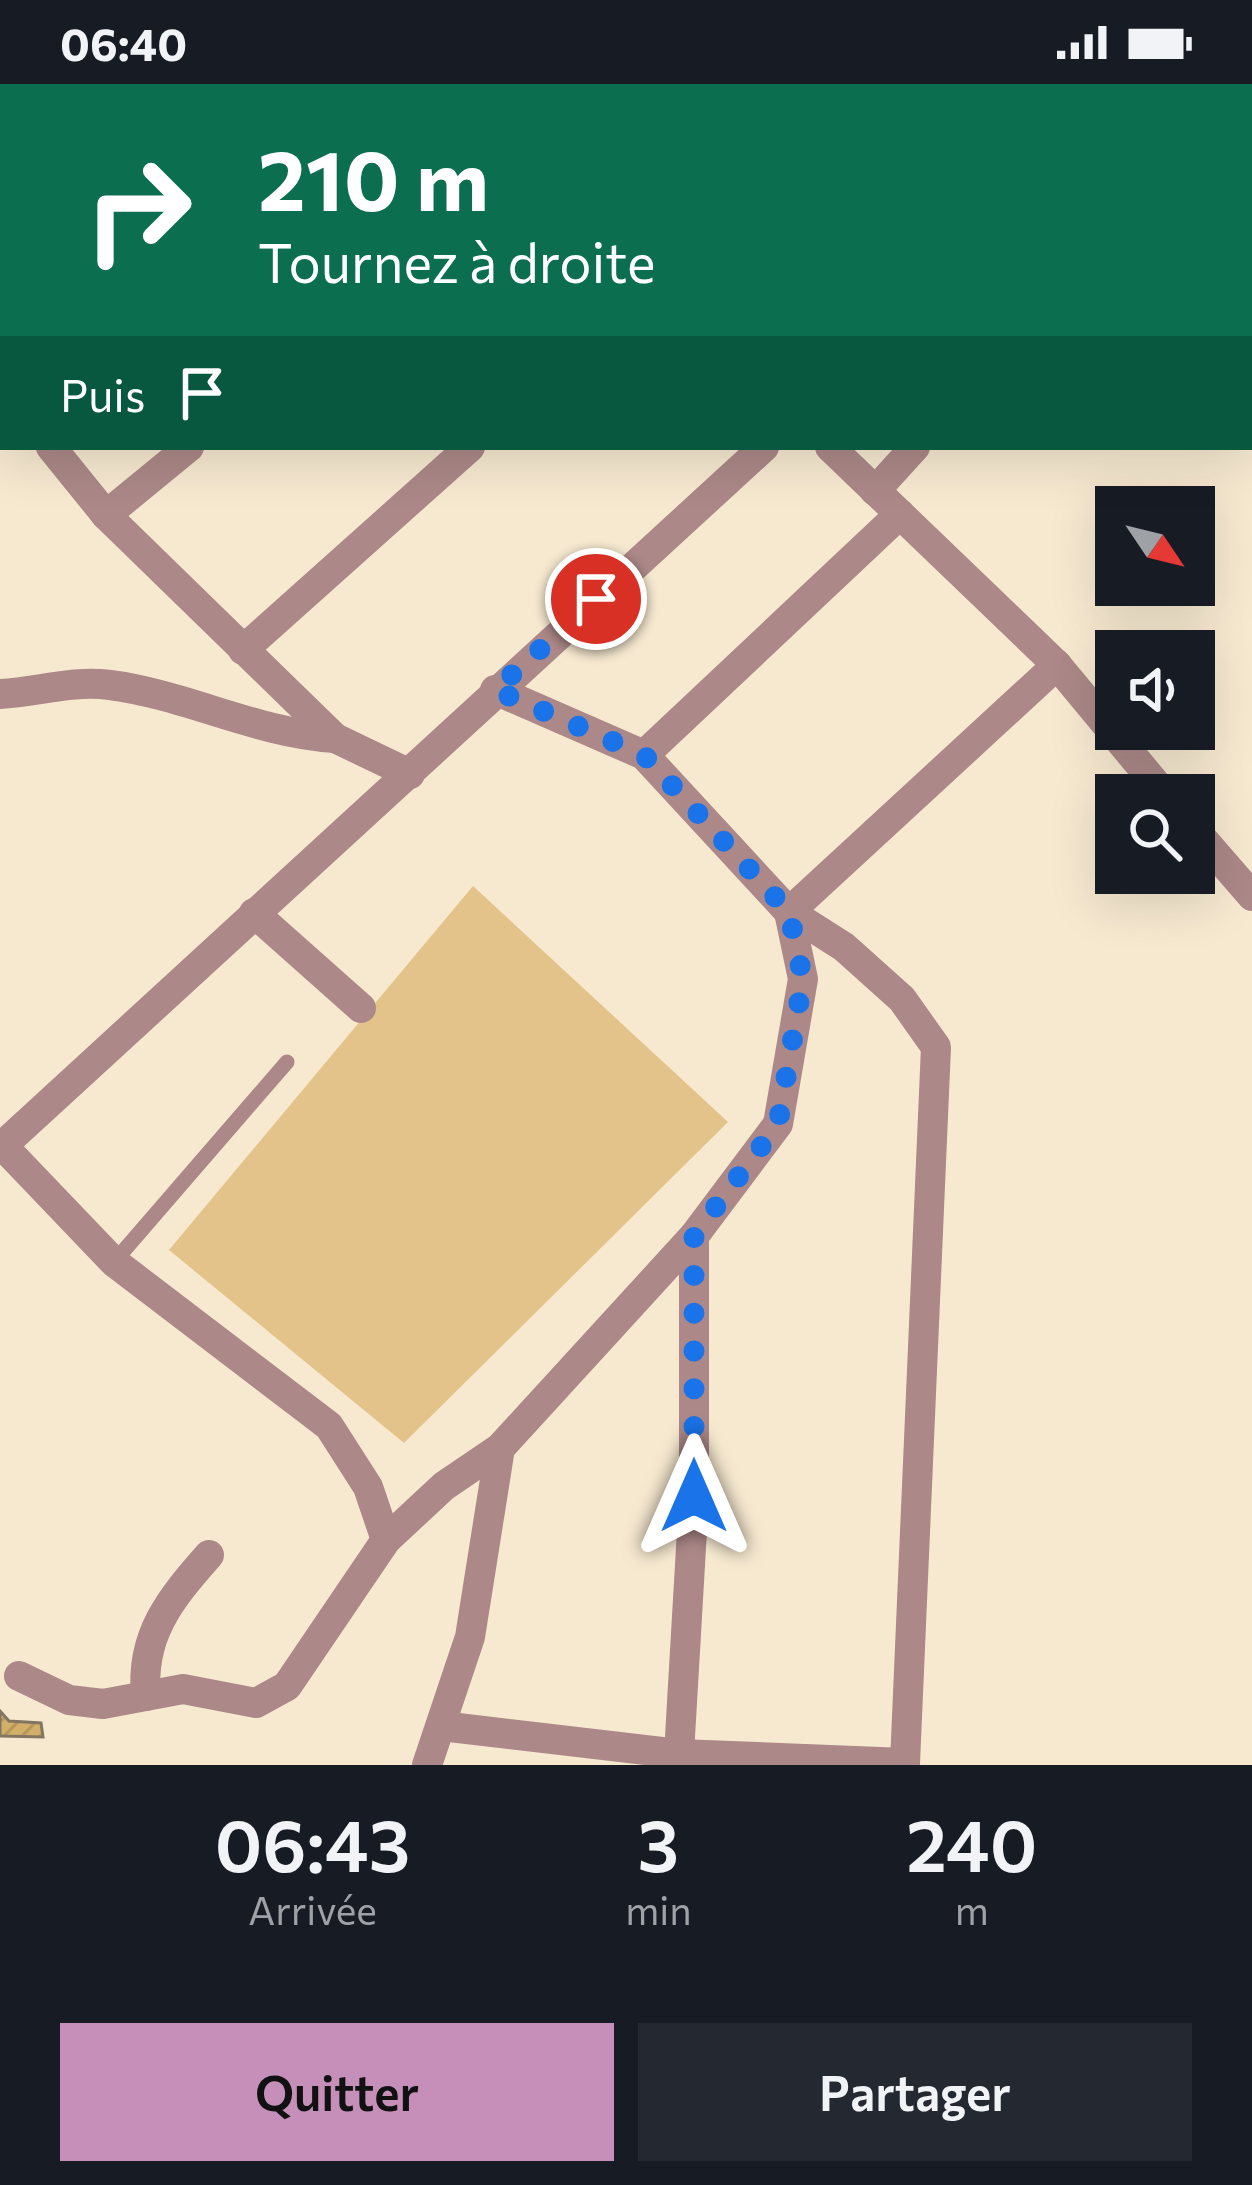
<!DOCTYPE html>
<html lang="fr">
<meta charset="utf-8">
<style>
body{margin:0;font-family:Commissioner,sans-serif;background:#242831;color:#f1f3f6;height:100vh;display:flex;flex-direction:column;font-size:45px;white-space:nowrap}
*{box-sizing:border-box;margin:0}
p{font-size:39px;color:#9ea1a6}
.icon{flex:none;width:66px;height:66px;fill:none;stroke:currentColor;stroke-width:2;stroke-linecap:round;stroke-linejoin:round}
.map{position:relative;height:1681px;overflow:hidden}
.details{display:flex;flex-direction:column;background:#171b24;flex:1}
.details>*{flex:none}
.hud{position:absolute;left:0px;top:0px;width:1254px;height:366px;box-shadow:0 12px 48px #0002;background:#0b6e4f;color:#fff;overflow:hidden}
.needle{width:78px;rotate:125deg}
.buttons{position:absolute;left:1095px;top:402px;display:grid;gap:24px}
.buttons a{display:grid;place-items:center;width:120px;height:120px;border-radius:0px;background:#171b24;box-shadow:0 12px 48px #0002;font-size:60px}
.pin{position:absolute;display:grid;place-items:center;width:102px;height:102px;color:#fff;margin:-51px;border:6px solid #fff;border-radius:50%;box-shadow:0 3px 12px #0007}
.me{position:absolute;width:132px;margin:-66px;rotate:0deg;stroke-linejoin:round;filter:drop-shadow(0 0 9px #0008)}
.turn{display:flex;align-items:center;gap:42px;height:252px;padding:0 60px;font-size:54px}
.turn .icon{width:156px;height:156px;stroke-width:2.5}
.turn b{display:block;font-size:84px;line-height:102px}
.then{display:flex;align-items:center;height:114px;padding:0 60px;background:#0003;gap:24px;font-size:45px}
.eta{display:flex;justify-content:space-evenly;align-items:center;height:204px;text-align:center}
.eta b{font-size:72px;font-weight:600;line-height:84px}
.cta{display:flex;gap:24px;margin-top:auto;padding:24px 60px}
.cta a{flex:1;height:138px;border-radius:0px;background:#c68fb9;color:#111;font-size:48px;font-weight:600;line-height:138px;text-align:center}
.cta a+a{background:#242831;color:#f1f3f6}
.status{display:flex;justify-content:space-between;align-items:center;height:84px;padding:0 60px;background:#171b24;direction:ltr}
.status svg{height:33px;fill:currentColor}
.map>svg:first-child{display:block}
.park{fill:#e3c389}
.building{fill:url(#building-hatch);stroke:#827660;stroke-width:3}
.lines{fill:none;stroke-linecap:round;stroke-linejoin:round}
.lane{stroke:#ac8888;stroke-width:15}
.street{stroke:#ac8888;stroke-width:30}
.route{stroke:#1a73e8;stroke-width:21;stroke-dasharray:0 37.8}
</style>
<div class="status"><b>06:40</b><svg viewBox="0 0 49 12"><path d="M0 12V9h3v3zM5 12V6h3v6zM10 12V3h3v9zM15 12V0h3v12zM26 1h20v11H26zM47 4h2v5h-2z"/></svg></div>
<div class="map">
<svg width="1252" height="1681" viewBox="0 0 1252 1681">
<defs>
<pattern id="building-hatch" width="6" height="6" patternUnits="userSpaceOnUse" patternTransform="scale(3)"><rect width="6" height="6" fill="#d3ae68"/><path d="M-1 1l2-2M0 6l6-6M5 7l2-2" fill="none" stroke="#b59559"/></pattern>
</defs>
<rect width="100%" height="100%" fill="#f7e9d0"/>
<!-- park -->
<polygon class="park" points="473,802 728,1038 404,1359 169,1166"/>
<!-- building -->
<polygon class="building" points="0,1627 9,1637 41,1639 43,1653 0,1652"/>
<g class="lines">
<!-- lane -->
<g class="lane">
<polyline points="1019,0 1023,3"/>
<polyline points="1096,0 1097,3"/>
<polyline points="114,1178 287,978"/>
</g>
<!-- street -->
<g class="street">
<polyline points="23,0 25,3"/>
<polyline points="276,0 278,3"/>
<polyline points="521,0 524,3"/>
<polyline points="822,3 824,0"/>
<polyline points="1243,3 1246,0"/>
<polyline points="0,300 3,304"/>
<polyline points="51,363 106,431 335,654 410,690"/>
<polyline points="830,363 1057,581 1165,711"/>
<polyline points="875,407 915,363"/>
<polyline points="106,431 189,363"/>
<polyline points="243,566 470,363"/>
<path d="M 0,610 C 38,608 71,596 110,601 C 187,611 256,649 335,654"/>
<polyline points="644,671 900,430"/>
<polyline points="1194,745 1252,812"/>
<polyline points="789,828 1057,581"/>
<polyline points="254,829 361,924"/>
<polyline points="3,1062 114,1178 329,1342 368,1403 386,1456"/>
<polyline points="0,1064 764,363"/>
<polyline points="19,1592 69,1616 103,1620 183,1605 256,1619 287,1602 386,1456 444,1402 500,1364 694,1152 778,1040 803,895 789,828"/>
<path d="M 146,1612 C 140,1552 170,1515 209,1471"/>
<polyline points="441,1642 679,1670 905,1679 936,963 902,915 844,863 789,828 644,671 495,606"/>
<polyline points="679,1670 694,1412 694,1152"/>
<polyline points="427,1681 470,1553 500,1364"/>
</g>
</g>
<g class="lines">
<!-- route -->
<polyline class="route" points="596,515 495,606 644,671 789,828 803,895 778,1040 694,1152 694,1412"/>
</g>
</svg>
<div class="buttons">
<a><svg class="needle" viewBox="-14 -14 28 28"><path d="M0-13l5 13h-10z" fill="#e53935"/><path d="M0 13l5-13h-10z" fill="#9ea1a6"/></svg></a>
<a><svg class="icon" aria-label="sound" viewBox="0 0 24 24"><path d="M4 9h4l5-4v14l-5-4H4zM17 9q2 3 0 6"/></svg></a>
<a><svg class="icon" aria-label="search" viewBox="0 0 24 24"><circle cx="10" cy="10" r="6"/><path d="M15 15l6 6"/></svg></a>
</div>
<div class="pin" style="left:596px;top:515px;background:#d93025"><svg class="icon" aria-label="arrive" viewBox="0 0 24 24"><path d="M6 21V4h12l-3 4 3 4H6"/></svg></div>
<svg class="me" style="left:694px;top:1412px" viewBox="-20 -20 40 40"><path d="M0-17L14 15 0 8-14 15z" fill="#1a73e8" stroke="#fff" stroke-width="4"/></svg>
<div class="hud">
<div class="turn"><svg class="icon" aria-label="right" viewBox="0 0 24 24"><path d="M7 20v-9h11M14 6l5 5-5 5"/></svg><div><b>210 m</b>Tournez à droite</div></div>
<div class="then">Puis<svg class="icon" aria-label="arrive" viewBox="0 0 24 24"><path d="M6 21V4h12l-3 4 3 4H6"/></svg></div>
</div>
</div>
<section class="details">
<div class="eta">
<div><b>06:43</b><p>Arrivée</p></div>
<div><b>3</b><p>min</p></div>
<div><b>240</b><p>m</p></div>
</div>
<div class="cta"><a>Quitter</a><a>Partager</a></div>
</section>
